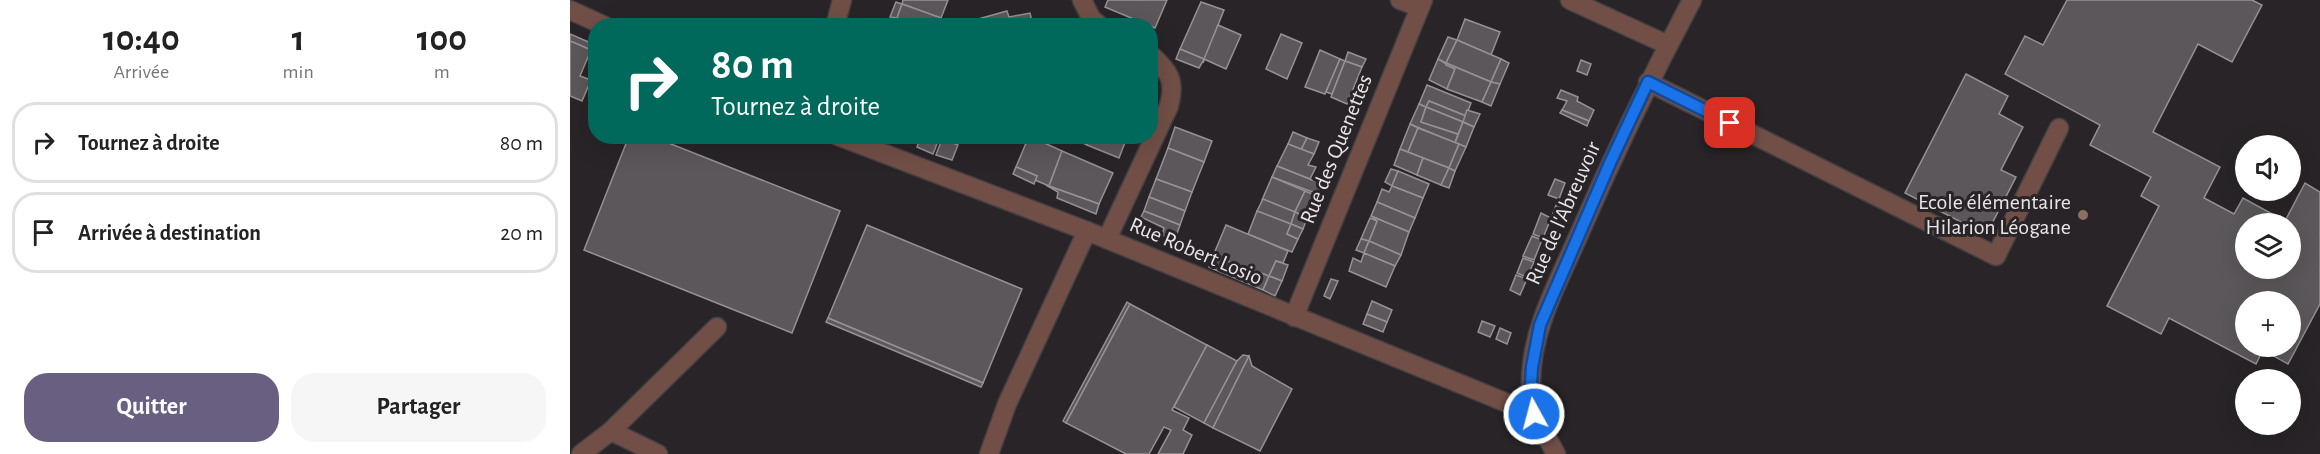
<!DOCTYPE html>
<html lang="fr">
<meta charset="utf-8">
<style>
body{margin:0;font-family:"Alegreya Sans",sans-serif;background:#f6f6f6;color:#222;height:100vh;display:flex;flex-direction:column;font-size:22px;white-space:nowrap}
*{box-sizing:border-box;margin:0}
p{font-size:20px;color:#767676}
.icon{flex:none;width:33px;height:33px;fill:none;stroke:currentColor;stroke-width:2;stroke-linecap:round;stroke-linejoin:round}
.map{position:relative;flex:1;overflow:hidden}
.panel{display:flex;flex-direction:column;background:#fff;width:570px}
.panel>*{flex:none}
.banner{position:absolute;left:18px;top:18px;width:570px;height:126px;border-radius:24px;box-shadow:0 6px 24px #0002;background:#00695c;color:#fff;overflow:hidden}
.buttons{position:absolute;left:1665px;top:135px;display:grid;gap:12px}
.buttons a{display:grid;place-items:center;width:66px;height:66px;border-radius:50%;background:#fff;box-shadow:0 6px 24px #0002;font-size:30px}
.pin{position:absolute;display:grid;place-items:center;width:51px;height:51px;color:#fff;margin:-26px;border-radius:12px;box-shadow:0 3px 9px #0006}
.me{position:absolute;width:66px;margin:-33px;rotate:353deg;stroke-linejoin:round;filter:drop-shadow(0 0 4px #0008)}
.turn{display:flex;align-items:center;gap:21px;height:126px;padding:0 24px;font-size:27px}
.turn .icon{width:78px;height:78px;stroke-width:2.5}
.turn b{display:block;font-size:42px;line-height:51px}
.eta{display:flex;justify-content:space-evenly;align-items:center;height:102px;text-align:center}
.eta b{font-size:36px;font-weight:700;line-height:42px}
.primary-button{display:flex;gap:12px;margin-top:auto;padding:12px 24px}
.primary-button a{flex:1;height:69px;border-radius:24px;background:#685f81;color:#fff;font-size:24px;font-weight:700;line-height:69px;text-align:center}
.primary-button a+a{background:#f6f6f6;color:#222}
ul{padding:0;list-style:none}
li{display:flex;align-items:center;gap:18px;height:81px;margin:0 12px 9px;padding:0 12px;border:3px solid #e0e0e0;border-radius:24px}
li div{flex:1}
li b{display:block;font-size:22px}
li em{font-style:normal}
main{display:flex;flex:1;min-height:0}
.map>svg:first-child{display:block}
.building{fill:#5b575a;stroke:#959195;stroke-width:1.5;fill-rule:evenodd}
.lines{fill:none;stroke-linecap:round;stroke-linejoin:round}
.service-casing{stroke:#433f42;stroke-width:21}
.minor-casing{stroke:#433f42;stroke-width:21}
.service{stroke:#714f47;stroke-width:18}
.minor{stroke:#714f47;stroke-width:18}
.route-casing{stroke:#114b97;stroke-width:15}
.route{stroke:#1a73e8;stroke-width:10}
.education-dot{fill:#8d6e63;stroke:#282427;stroke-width:2}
.labels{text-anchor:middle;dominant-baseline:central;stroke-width:6;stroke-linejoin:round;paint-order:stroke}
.street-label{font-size:22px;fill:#e8e5e7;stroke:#282427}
.poi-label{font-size:22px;fill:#e8e5e7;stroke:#282427;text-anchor:end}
</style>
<main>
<section class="panel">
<div class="eta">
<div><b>10:40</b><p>Arrivée</p></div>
<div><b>1</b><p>min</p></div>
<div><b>100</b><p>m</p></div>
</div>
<ul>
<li><svg class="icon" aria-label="right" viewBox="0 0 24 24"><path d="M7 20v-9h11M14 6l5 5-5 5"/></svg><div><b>Tournez à droite</b></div><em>80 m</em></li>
<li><svg class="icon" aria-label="arrive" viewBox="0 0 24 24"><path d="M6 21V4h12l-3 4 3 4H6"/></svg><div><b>Arrivée à destination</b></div><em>20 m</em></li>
</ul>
<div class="primary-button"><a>Quitter</a><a>Partager</a></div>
</section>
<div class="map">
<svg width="1750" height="454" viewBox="0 0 1750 454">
<rect width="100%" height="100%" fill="#282427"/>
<!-- building -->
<g class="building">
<polygon points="333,0 378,0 371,18 332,4"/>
<polygon points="538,0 597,0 585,28 535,7"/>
<path d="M 1497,0 L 1682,0 L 1692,5 L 1662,62 L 1628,44 L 1583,132 L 1650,167 L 1634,198 L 1664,214 L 1673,198 L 1715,221 L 1735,183 L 1750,192 L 1750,304 L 1718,364 L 1693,350 L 1686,364 L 1599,318 L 1591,334 L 1537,306 L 1589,206 L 1571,196 L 1581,177 L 1520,145 L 1530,125 L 1435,74 L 1455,36 L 1473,45 ZM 1676,224 L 1720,224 L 1720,268 L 1676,268 ZM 1676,302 L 1720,302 L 1720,346 L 1676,346 Z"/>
<polygon points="326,2 332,4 327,18 320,17"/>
<polygon points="631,2 654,10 633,63 634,59 610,49"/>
<polygon points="332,4 371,18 368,26 344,26 327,18"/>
<polygon points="437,11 439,17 460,13 463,26 410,26 408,19"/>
<polygon points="895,19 930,32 921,55 887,40"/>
<polygon points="648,25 671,35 656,69 634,59"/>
<polygon points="0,34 23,44 21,50 0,41"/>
<polygon points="711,34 732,43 717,79 696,69"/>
<polygon points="878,37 887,40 876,63 868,59"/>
<polygon points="887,40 931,59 921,82 876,63"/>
<polygon points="0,41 21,50 10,76 21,80 12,101 0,96"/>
<polygon points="610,49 634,59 629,68 606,59"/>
<polygon points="750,50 770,59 755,94 735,87"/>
<polygon points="778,52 796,59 792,67 775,61"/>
<polygon points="770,59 775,61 762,94 756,92"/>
<polygon points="868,59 885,69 877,89 859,80"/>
<polygon points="931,59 939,63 930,84 921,82"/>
<polygon points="1011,60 1021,64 1017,75 1007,71"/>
<polygon points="775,61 792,67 777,104 761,97"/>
<polygon points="876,63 921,82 912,102 877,89 885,69 876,65"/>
<polygon points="1396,74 1438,96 1429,114 1453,127 1431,170 1446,177 1416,235 1335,193"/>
<polygon points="921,82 930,84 921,106 912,102"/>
<polygon points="857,85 901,103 896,116 859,101 856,107 849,104"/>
<polygon points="991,90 1008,97 1007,101 1024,110 1019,121 992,110 997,101 987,98"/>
<polygon points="859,101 896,116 893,122 856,107"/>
<polygon points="849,104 856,107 851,122 888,134 885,143 840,124"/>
<polygon points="856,107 893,122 888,134 851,122"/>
<polygon points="897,110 910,114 904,127 893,122"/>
<polygon points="992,110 1019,121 1017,126 990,113"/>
<polygon points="893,122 904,127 896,147 885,143"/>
<polygon points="840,124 848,128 838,152 830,149"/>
<polygon points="605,127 642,141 634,162 598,148"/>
<polygon points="848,128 889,144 879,168 838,152"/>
<polygon points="723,132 737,138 731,150 718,144"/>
<polygon points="59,136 81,136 270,211 222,333 14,250"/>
<polygon points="351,136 368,141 363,154 347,147"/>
<polygon points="459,136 492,151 479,186 465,180 467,176 446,167"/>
<polygon points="498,136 521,136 517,145"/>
<polygon points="521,136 538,136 543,139 546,136 556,140 549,158 517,145"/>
<polygon points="737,138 749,142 744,154 731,150"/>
<polygon points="372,139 388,145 382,160 366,155"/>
<polygon points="718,144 744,154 738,165 746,167 740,179 707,166"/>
<polygon points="889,144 896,147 885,171 879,168"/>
<polygon points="598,148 634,162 622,192 586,179"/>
<polygon points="830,149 853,158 847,175 824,165"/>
<polygon points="492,151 543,173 529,204 479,186"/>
<polygon points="853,158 879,168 871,185 847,175"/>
<polygon points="707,166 752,184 748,194 702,177"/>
<polygon points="446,167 467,176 464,184 443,174"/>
<polygon points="879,168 885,171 879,188 871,185"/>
<polygon points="821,169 828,171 822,186 815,182"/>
<polygon points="828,171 859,184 853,198 822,186"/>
<polygon points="702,177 735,191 725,212 692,200"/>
<polygon points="586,179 622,192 615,211 579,197"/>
<polygon points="985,179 995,183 989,199 978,195"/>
<polygon points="476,185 529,204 526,214 487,198 488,192"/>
<polygon points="822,186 853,198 845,218 807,202 812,189 819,192"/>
<polygon points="735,191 747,196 737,218 725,212"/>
<polygon points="579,197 615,211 610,225 574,211"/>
<polygon points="693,199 725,212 721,224 687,211"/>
<polygon points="988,200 995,203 988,218 982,216"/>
<polygon points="807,202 845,218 839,232 801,216"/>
<polygon points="574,211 610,225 605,239 592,235 594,228 571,217"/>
<polygon points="687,211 721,224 717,234 728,239 722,252 678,234"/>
<polygon points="725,212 737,218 733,229 721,224"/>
<polygon points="971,213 981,218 973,238 963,234"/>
<polygon points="801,216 839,232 831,255 799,241 807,221"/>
<polygon points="800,218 807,221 799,241 791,239"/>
<polygon points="721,224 733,229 728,239 717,234"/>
<polygon points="297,225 452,289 413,383 258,318"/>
<polygon points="656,225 718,251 713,263 706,261 699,276 643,256"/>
<polygon points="962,236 972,240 964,260 953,256"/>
<polygon points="791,239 799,241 794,253 786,250"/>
<polygon points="799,241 831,255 825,266 794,253"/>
<polygon points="794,253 825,266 816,287 779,271 783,258 791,262"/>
<polygon points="643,256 699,276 693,290 639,267"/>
<polygon points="953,258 964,262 957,277 947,273"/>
<polygon points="706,261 718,265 712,281 699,276"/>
<polygon points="946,275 957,279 950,295 940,290"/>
<polygon points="699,276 712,281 705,296 693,290"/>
<polygon points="761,279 768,281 760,299 754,296"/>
<polygon points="802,301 822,310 817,322 797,314"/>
<polygon points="557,302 560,304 496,423 493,421"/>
<polygon points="560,304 637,345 602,410 619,418 613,430 622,435 613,454 588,454 601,430 594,427 579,454 556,454 496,423"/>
<polygon points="797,314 817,322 813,332 793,324"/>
<polygon points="258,318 413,383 411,387 256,322"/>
<polygon points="912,321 925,326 920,337 908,332"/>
<polygon points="930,328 941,333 937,344 926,339"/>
<polygon points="637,345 667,361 634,423 604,407"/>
<polygon points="673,355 679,356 643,428 634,423 667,361"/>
<polygon points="679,356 682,366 722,389 690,451 643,428"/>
</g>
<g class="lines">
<!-- service casing -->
<g class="service-casing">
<polyline id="service" points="1078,82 1426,256 1489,128"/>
</g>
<!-- minor casing -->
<g class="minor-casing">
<g id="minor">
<polyline points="512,0 521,18 530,26"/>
<polyline points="830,0 850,7"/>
<polyline points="1000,0 1098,45"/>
<polyline points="0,10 35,26"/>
<polyline points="265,26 272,0"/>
<polyline points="268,136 517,231 964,414"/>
<path d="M 537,239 L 599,106 C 606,80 599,71 580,54"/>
<polyline points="724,317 853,0"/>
<polyline points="41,431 88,454"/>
<polyline points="11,454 41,431 147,327"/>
<polyline points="419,454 437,404 517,231"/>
<path d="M 986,454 C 972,428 961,412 961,382 C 961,331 987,285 1007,239 C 1042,158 1080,79 1122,0"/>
</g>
</g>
<!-- service -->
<use href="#service" class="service"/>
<!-- minor -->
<use href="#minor" class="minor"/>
</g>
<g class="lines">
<!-- route casing -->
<g class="route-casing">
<polyline id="route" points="964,414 961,384 962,367 970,325 1040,163 1078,82 1160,123"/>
</g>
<!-- route -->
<use href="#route" class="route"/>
</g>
<!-- markers -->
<circle class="education-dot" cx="1513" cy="215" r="6"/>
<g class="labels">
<!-- street labels -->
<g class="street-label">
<text transform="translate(766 149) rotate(-68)">Rue des Quenettes</text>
<text transform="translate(993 213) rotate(-66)">Rue de l'Abreuvoir</text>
<text transform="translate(626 251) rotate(23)">Rue Robert Losio</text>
</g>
<!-- poi labels -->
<g class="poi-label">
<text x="1501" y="202">Ecole élémentaire<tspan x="1501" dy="25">Hilarion Léogane</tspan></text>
</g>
</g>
</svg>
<div class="buttons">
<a><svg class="icon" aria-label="sound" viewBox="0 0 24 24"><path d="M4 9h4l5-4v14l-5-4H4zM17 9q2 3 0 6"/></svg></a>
<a><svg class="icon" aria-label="layers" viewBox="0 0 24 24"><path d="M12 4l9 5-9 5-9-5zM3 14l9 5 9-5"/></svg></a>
<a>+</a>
<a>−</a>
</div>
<div class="pin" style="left:1160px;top:123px;background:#d93025"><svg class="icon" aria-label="arrive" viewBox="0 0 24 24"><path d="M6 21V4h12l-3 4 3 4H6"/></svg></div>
<svg class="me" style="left:964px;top:414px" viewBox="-20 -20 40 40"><circle r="17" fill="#1a73e8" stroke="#fff" stroke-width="3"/><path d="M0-11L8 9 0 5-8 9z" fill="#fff"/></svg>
<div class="banner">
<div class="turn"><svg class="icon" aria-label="right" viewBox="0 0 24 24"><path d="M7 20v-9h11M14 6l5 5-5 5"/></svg><div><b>80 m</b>Tournez à droite</div></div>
</div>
</div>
</main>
